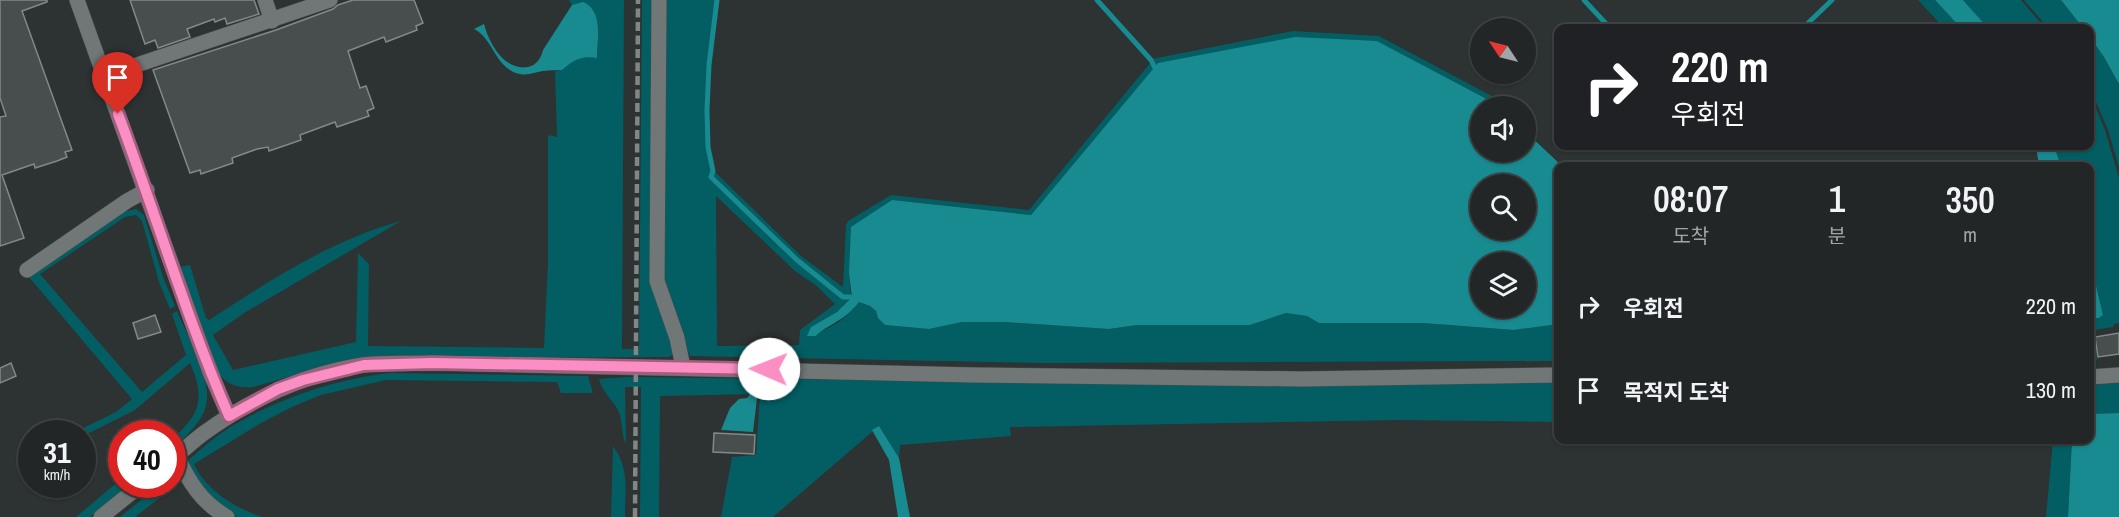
<!DOCTYPE html>
<html lang="ko">
<meta charset="utf-8">
<style>
body{margin:0;font-family:"Archivo Narrow","Noto Sans KR",sans-serif;background:#2e3232;color:#f1f3f6;height:100vh;display:flex;flex-direction:column;font-size:22px;white-space:nowrap}
*{box-sizing:border-box;margin:0}
p{font-size:20px;color:#a2a5a7}
.icon{flex:none;width:33px;height:33px;fill:none;stroke:currentColor;stroke-width:2;stroke-linecap:round;stroke-linejoin:round}
.map{position:relative;flex:1;overflow:hidden}
.sheet{position:absolute;left:1554px;top:162px;width:540px;height:282px;display:flex;flex-direction:column;background:#222626;border-radius:12px;box-shadow:0 2px 4px #0004,0 0 0 2px #3f4343}
.sheet>*{flex:none}
.hud{position:absolute;left:1554px;top:24px;width:540px;height:126px;border-radius:12px;box-shadow:0 2px 4px #0004,0 0 0 2px #3f4343;background:#202124;color:#fff;overflow:hidden}
.needle{width:39px;rotate:305deg}
.buttons{position:absolute;left:1470px;top:18px;display:grid;gap:12px}
.buttons a{display:grid;place-items:center;width:66px;height:66px;border-radius:50%;background:#222626;box-shadow:0 2px 4px #0004,0 0 0 2px #3f4343;font-size:30px}
.speed{position:absolute;left:18px;top:420px;display:flex;gap:12px;font-size:30px;font-weight:700;text-align:center}
.speed>*{display:grid;place-content:center;width:78px;height:78px;border-radius:50%;background:#222626;box-shadow:0 2px 4px #0004,0 0 0 2px #3f4343;line-height:1}
.speed small{font-size:15px;font-weight:400}
.speed .limit{border:9px solid #d22;background:#fff;color:#111}
.pin{position:absolute;display:grid;place-items:center;width:51px;height:51px;color:#fff;margin:-62px -26px;border-radius:50% 50% 50% 0;rotate:-45deg;box-shadow:0 0 6px #0007}
.pin .icon{rotate:45deg}
.me{position:absolute;width:66px;margin:-33px;rotate:271deg;stroke-linejoin:round;filter:drop-shadow(0 0 4px #0008)}
.turn{display:flex;align-items:center;gap:21px;height:126px;padding:0 18px;font-size:27px}
.turn .icon{width:78px;height:78px;stroke-width:2.5}
.turn b{display:block;font-size:42px;line-height:51px}
.eta{display:flex;justify-content:space-evenly;align-items:center;height:102px;text-align:center}
.eta b{font-size:36px;font-weight:600;line-height:42px}
ul{padding:0;list-style:none}
li{display:flex;align-items:center;gap:18px;height:84px;padding:0 18px}
li div{flex:1}
li b{display:block;font-size:22px}
li em{font-style:normal}
.map>svg:first-child{display:block}
.green{fill:#025e63;fill-rule:evenodd}
.water{fill:#188b91;fill-rule:evenodd}
.lines{fill:none;stroke-linecap:round;stroke-linejoin:round}
.stream{stroke:#188b91;stroke-width:5}
.building{fill:#484d4d;stroke:#838889;stroke-width:1.5}
.minor-casing{stroke:#494d4d;stroke-width:16}
.minor{stroke:#717777;stroke-width:15}
.rail{stroke:#828686;stroke-width:4.5;stroke-dasharray:9 4.5;stroke-linecap:butt}
.route-casing{stroke:#a35d7f;stroke-width:15}
.route{stroke:#fb8fc3;stroke-width:10}
</style>
<div class="map">
<svg width="2119" height="517" viewBox="0 0 2119 517">
<rect width="100%" height="100%" fill="#2d3232"/>
<!-- green -->
<g class="green">
<path d="M 569,0 L 624,0 L 622,349 L 639,349 L 642,0 L 657,0 L 655,283 L 675,353 L 669,357 L 523,358 L 339,363 L 253,387 C 243,388 235,387 226,381 C 208,367 188,292 180,267 L 190,265 L 206,318 L 209,320 C 271,280 329,241 401,221 L 244,313 L 213,335 L 233,370 L 356,342 L 358,253 L 369,264 L 368,346 L 544,348 L 548,262 L 548,135 L 557,137 L 555,71 C 564,70 565,65 572,61 C 579,56 589,57 597,58 C 597,37 606,0 572,5 Z"/>
<path d="M 661,0 L 716,0 L 708,65 L 706,110 L 707,148 L 712,171 L 710,177 L 796,261 L 843,298 L 850,299 L 837,312 L 811,327 C 811,327 820,330 821,330 C 833,329 852,312 859,302 L 870,306 L 876,311 L 878,318 L 885,325 L 929,329 L 962,322 L 1005,322 L 1109,329 L 1137,325 L 1250,325 L 1286,313 L 1307,316 L 1319,323 L 1423,323 L 1514,330 L 1558,324 L 1558,361 L 1043,363 L 690,356 L 661,281 ZM 716,196 L 795,271 L 817,286 L 835,304 L 800,330 L 799,345 L 717,346 Z"/>
<polygon points="1918,0 1935,0 1961,28 1944,28"/>
<polygon points="1963,0 2021,0 2045,28 1988,28"/>
<polygon points="2024,0 2061,0 2083,28 2048,28"/>
<polygon points="1293,31 1379,36 1501,101 1506,106 1500,106 1377,41 1158,63 1156,66 1152,59"/>
<polygon points="2090,37 2104,57 2119,84 2119,167 2108,130 2090,88"/>
<polygon points="1151,62 1154,68 1031,215 892,200 849,274 851,295 844,295 798,259 712,177 714,171 801,256 843,287 846,225 848,221 891,195 1029,210"/>
<polygon points="2090,94 2105,130 2119,178 2119,323 2114,324 2113,327 2093,330 2097,360 2090,361 2090,318 2099,318 2103,315 2090,260 2090,166 2061,166 2054,146 2090,146"/>
<path d="M 136,209 L 144,215 L 163,277 L 175,306 L 170,309 L 159,282 L 142,221 L 136,215 L 125,217 L 40,274 L 142,392 L 186,355 L 172,314 L 177,311 C 188,338 218,385 203,414 C 196,428 183,438 173,450 L 173,438 C 201,414 205,397 190,363 L 135,410 L 83,436 L 82,434 L 73,433 L 116,412 L 132,399 L 29,277 L 123,212 Z"/>
<path d="M 390,373 L 588,376 L 593,393 L 561,393 L 557,382 L 386,380 L 321,395 L 294,406 L 261,423 L 194,464 C 206,490 235,508 262,517 L 238,517 L 230,513 L 200,487 L 185,463 C 199,451 213,438 229,428 C 276,399 336,379 390,373 Z"/>
<path d="M 630,377 L 863,380 L 1558,381 L 1558,422 L 1401,420 L 1010,427 L 1011,436 L 900,445 L 899,458 L 879,426 L 773,517 L 721,517 L 732,457 L 756,455 L 760,394 L 660,396 L 659,517 L 640,517 L 641,387 L 625,387 L 626,444 C 621,434 623,422 619,412 C 613,400 602,392 599,379 Z"/>
<polygon points="2119,383 2119,413 2090,414 2090,385"/>
<polygon points="2053,440 2072,440 2068,517 2046,517"/>
<path d="M 613,446 C 630,469 625,490 625,517 L 611,517 Z"/>
<polygon points="174,473 179,483 135,517 120,517 160,485 172,484"/>
<polygon points="121,479 122,484 131,485 90,517 76,517"/>
</g>
<!-- water -->
<g class="water">
<polygon points="1935,0 1963,0 1988,28 1961,28"/>
<polygon points="2061,0 2119,0 2119,84 2104,57 2090,37 2090,28 2083,28"/>
<path d="M 583,2 C 604,11 597,39 597,58 C 581,55 573,60 562,70 C 556,70 549,70 543,71 C 535,72 528,76 520,74 C 495,69 494,39 474,29 L 484,24 C 489,43 504,71 528,67 C 537,65 541,58 543,50 L 572,5 Z"/>
<path d="M 1295,37 L 1377,41 L 1500,106 L 1480,106 L 1480,152 L 1526,152 L 1526,132 L 1562,166 L 1558,166 L 1558,324 L 1514,330 L 1423,323 L 1319,323 L 1307,316 L 1286,313 L 1250,325 L 1137,325 L 1109,329 L 1005,322 L 962,322 L 929,329 L 885,325 L 878,318 L 876,311 L 870,306 L 859,302 C 853,310 845,317 836,322 C 829,327 822,329 816,336 L 807,336 L 811,327 L 837,312 L 852,297 L 849,274 L 851,227 L 892,200 L 1031,215 L 1158,63 ZM 1480,184 L 1526,184 L 1526,230 L 1480,230 ZM 1480,262 L 1526,262 L 1526,308 L 1480,308 Z"/>
<polygon points="2036,146 2054,146 2061,166 2039,166"/>
<polygon points="2090,260 2103,315 2099,318 2090,318"/>
<polygon points="753,390 758,390 753,432 721,430 730,408 739,399 747,398"/>
<polygon points="2119,413 2119,517 2068,517 2072,440 2090,440 2090,414"/>
<polygon points="879,426 899,458 910,517 898,517 889,460 872,430"/>
</g>
<g class="lines">
<!-- stream -->
<g class="stream">
<polyline points="717,0 709,65 707,110 708,147 713,171 711,177 797,260 843,297 852,297"/>
<polyline points="1097,0 1151,60 1157,72"/>
<polyline points="1584,0 1610,28"/>
<polyline points="1803,28 1832,0"/>
</g>
</g>
<!-- building -->
<g class="building">
<polygon points="0,0 47,0 47,2 22,11 72,150 65,152 67,157 57,161 35,168 34,164 2,175 24,238 0,246 0,117 6,116 0,98"/>
<polygon points="130,0 254,0 259,14 227,24 225,18 215,22 214,19 187,29 190,37 158,48 155,40 145,44"/>
<polygon points="353,0 414,0 423,23 416,26 417,30 386,42 384,37 348,51 360,88 366,86 374,108 367,111 369,116 337,127 335,122 300,135 301,140 269,151 268,147 257,149 232,158 233,163 201,174 200,170 190,173 153,70 276,30 333,9 338,5"/>
<polygon points="155,315 161,332 138,339 133,323"/>
<polygon points="2119,333 2119,354 2098,357 2095,337"/>
<polygon points="11,363 16,376 0,383 0,368"/>
<polygon points="714,433 755,435 754,454 713,452"/>
</g>
<g class="lines">
<!-- minor casing -->
<g class="minor-casing">
<g id="minor">
<polyline points="77,0 210,372 229,416"/>
<polyline points="265,0 272,21"/>
<polyline points="659,0 657,281 677,338 683,367"/>
<polyline points="104,76 330,0"/>
<polyline points="27,270 127,201 147,190"/>
<polyline points="2090,377 2119,375"/>
<path d="M 177,456 C 189,482 201,502 227,517"/>
<path d="M 172,459 C 183,451 193,441 204,433 C 251,399 305,374 363,365 C 385,362 409,364 432,363 L 974,375 L 1302,379 L 1558,375"/>
<polyline points="101,517 142,484"/>
</g>
</g>
<!-- minor -->
<use href="#minor" class="minor"/>
<!-- rail -->
<polyline class="rail" points="635,517 638,0"/>
</g>
<g class="lines">
<!-- route casing -->
<g class="route-casing">
<path id="route" d="M 118,114 C 156,214 186,317 229,416 L 278,389 L 303,380 L 364,365 L 432,363 L 769,369"/>
</g>
<!-- route -->
<use href="#route" class="route"/>
</g>
</svg>
<div class="buttons">
<a><svg class="needle" viewBox="-14 -14 28 28"><path d="M0-13l5 13h-10z" fill="#e53935"/><path d="M0 13l5-13h-10z" fill="#a2a5a7"/></svg></a>
<a><svg class="icon" aria-label="sound" viewBox="0 0 24 24"><path d="M4 9h4l5-4v14l-5-4H4zM17 9q2 3 0 6"/></svg></a>
<a><svg class="icon" aria-label="search" viewBox="0 0 24 24"><circle cx="10" cy="10" r="6"/><path d="M15 15l6 6"/></svg></a>
<a><svg class="icon" aria-label="layers" viewBox="0 0 24 24"><path d="M12 4l9 5-9 5-9-5zM3 14l9 5 9-5"/></svg></a>
</div>
<div class="speed"><div>31<small>km/h</small></div><div class="limit">40</div></div>
<div class="pin" style="left:118px;top:114px;background:#d93025"><svg class="icon" aria-label="arrive" viewBox="0 0 24 24"><path d="M6 21V4h12l-3 4 3 4H6"/></svg></div>
<svg class="me" style="left:769px;top:369px" viewBox="-20 -20 40 40"><circle r="19" fill="#fff"/><path d="M0-13L10 11 0 6-10 11z" fill="#fb8fc3"/></svg>
<div class="hud">
<div class="turn"><svg class="icon" aria-label="right" viewBox="0 0 24 24"><path d="M7 20v-9h11M14 6l5 5-5 5"/></svg><div><b>220 m</b>우회전</div></div>
</div>
<section class="sheet">
<div class="eta">
<div><b>08:07</b><p>도착</p></div>
<div><b>1</b><p>분</p></div>
<div><b>350</b><p>m</p></div>
</div>
<ul>
<li><svg class="icon" aria-label="right" viewBox="0 0 24 24"><path d="M7 20v-9h11M14 6l5 5-5 5"/></svg><div><b>우회전</b></div><em>220 m</em></li>
<li><svg class="icon" aria-label="arrive" viewBox="0 0 24 24"><path d="M6 21V4h12l-3 4 3 4H6"/></svg><div><b>목적지 도착</b></div><em>130 m</em></li>
</ul>
</section>
</div>
